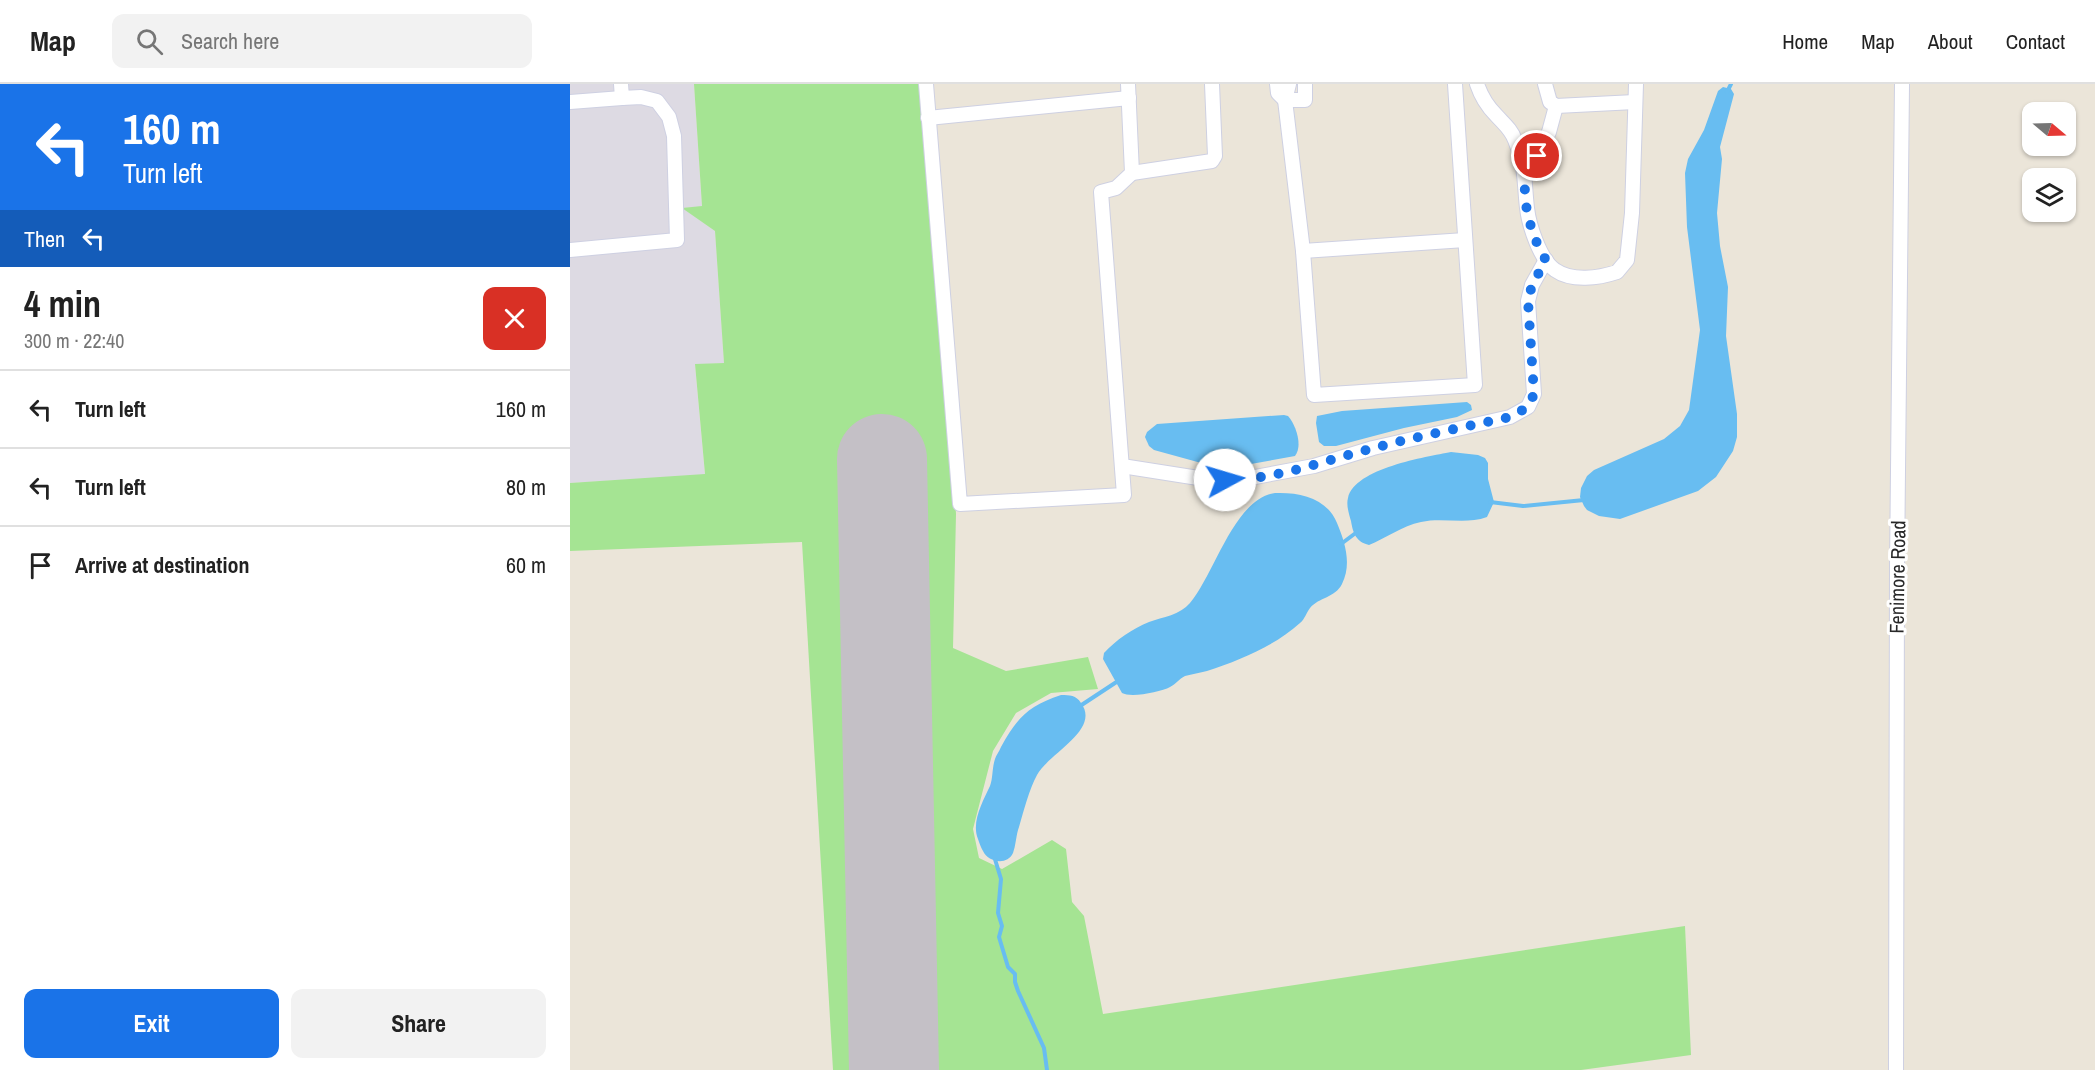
<!DOCTYPE html>
<meta charset="utf-8">
<style>
body{margin:0;font-family:"Archivo Narrow",sans-serif;background:#f2f2f2;color:#222;height:100vh;display:flex;flex-direction:column;font-size:22px;white-space:nowrap}
*{box-sizing:border-box;margin:0}
p{font-size:20px;color:#767676}
.icon{flex:none;width:33px;height:33px;fill:none;stroke:currentColor;stroke-width:2;stroke-linecap:round;stroke-linejoin:round}
.map{position:relative;flex:1;overflow:hidden}
.side{display:flex;flex-direction:column;background:#fff;width:570px}
.side>*{flex:none}
.guide{background:#1a73e8;color:#fff;overflow:hidden}
.needle{width:39px;rotate:109deg}
.fabs{position:absolute;left:1452px;top:18px;display:grid;gap:12px}
.fabs a{display:grid;place-items:center;width:54px;height:54px;border-radius:12px;background:#fff;box-shadow:0 2px 4px #0004;font-size:30px}
.pin{position:absolute;display:grid;place-items:center;width:51px;height:51px;color:#fff;margin:-26px;border:3px solid #fff;border-radius:50%;box-shadow:0 2px 6px #0007}
.me{position:absolute;width:66px;margin:-33px;rotate:84deg;stroke-linejoin:round;filter:drop-shadow(0 0 4px #0008)}
.turn{display:flex;align-items:center;gap:21px;height:126px;padding:0 24px;font-size:27px}
.turn .icon{width:78px;height:78px;stroke-width:2.5}
.turn b{display:block;font-size:42px;line-height:51px}
.then{display:flex;align-items:center;height:57px;padding:0 24px;background:#0003;gap:12px;font-size:22px}
.round{display:grid;place-items:center;flex:none;width:63px;height:63px;border-radius:12px;background:#f2f2f2}
.head{display:flex;align-items:center;justify-content:space-between;height:102px;padding:0 24px}
h1{font-size:36px;font-weight:700;line-height:45px}
.button{display:flex;gap:12px;margin-top:auto;padding:12px 24px}
.button a{flex:1;height:69px;border-radius:12px;background:#1a73e8;color:#fff;font-size:24px;font-weight:700;line-height:69px;text-align:center}
.button a+a{background:#f2f2f2;color:#222}
ul{padding:0;list-style:none}
li{display:flex;align-items:center;gap:18px;height:78px;padding:0 24px;border-top:2px solid #e0e0e0}
li div{flex:1}
li b{display:block;font-size:22px}
li em{font-style:normal}
header{display:flex;align-items:center;gap:36px;box-sizing:border-box;height:84px;padding:0 30px;background:#fff;border-bottom:2px solid #e0e0e0}
header strong{font-size:28px}
nav{display:flex;gap:33px;margin-inline-start:auto;font-size:21px}
.search{width:420px;height:54px;background:#f2f2f2;display:flex;align-items:center;gap:15px;box-sizing:border-box;padding:0 21px;border-radius:12px;color:#767676;font-size:22px}
main{display:flex;flex:1;min-height:0}
.map>svg:first-child{display:block}
.industrial{fill:#dddae3}
.green{fill:#a5e493}
.water{fill:#68bdf1}
.lines{fill:none;stroke-linecap:round;stroke-linejoin:round}
.stream{stroke:#68bdf1;stroke-width:4}
.runway{stroke:#c4c0c6;stroke-width:90}
.minor-casing{stroke:#ced0e2;stroke-width:16}
.minor{stroke:#fff;stroke-width:14}
.route{stroke:#1a73e8;stroke-width:10;stroke-dasharray:0 18}
.labels{text-anchor:middle;dominant-baseline:central;stroke-width:6;stroke-linejoin:round;paint-order:stroke}
.street-label{font-size:20px;fill:#282828;stroke:#fff}
</style>
<header>
<strong>Map</strong>
<div class="search"><svg class="icon" aria-label="search" viewBox="0 0 24 24"><circle cx="10" cy="10" r="6"/><path d="M15 15l6 6"/></svg>Search here</div>
<nav><a>Home</a><a>Map</a><a>About</a><a>Contact</a></nav>
</header>
<main>
<section class="side">
<div class="guide">
<div class="turn"><svg class="icon" aria-label="left" viewBox="0 0 24 24"><path d="M17 20v-9H6M10 6l-5 5 5 5"/></svg><div><b>160 m</b>Turn left</div></div>
<div class="then">Then<svg class="icon" aria-label="left" viewBox="0 0 24 24"><path d="M17 20v-9H6M10 6l-5 5 5 5"/></svg></div>
</div>
<div class="head"><div><h1>4 min</h1><p>300 m · 22:40</p></div><a class="round" style="background:#d93025;color:#fff"><svg class="icon" aria-label="close" viewBox="0 0 24 24"><path d="M6 6l12 12M18 6L6 18"/></svg></a></div>
<ul>
<li><svg class="icon" aria-label="left" viewBox="0 0 24 24"><path d="M17 20v-9H6M10 6l-5 5 5 5"/></svg><div><b>Turn left</b></div><em>160 m</em></li>
<li><svg class="icon" aria-label="left" viewBox="0 0 24 24"><path d="M17 20v-9H6M10 6l-5 5 5 5"/></svg><div><b>Turn left</b></div><em>80 m</em></li>
<li><svg class="icon" aria-label="arrive" viewBox="0 0 24 24"><path d="M6 21V4h12l-3 4 3 4H6"/></svg><div><b>Arrive at destination</b></div><em>60 m</em></li>
</ul>
<div class="button"><a>Exit</a><a>Share</a></div>
</section>
<div class="map">
<svg width="1525" height="986" viewBox="0 0 1525 986">
<rect width="100%" height="100%" fill="#ebe5d9"/>
<!-- industrial -->
<polygon class="industrial" points="0,0 124,0 132,123 113,124 145,147 154,279 125,281 135,391 0,399"/>
<!-- green -->
<polygon class="green" points="124,0 357,0 386,430 383,564 436,587 518,573 528,605 481,609 446,629 423,667 403,745 409,774 432,785 482,756 496,765 502,818 514,832 533,930 1115,842 1121,971 1011,986 263,986 232,458 0,467 0,399 135,390 125,280 154,279 145,147 112,124 132,122"/>
<!-- water -->
<g class="water">
<polygon points="1153,3 1161,5 1164,10 1150,63 1152,75 1147,129 1150,162 1158,203 1156,252 1167,330 1167,353 1163,367 1146,393 1128,407 1050,435 1029,432 1017,426 1014,422 1010,413 1011,404 1017,392 1024,386 1094,355 1110,342 1119,326 1130,246 1117,143 1115,89 1118,75 1134,46 1148,7"/>
<polygon points="897,318 901,321 902,326 887,333 834,344 766,362 754,362 749,358 746,339 747,332 772,327"/>
<path d="M 714,331 L 718,332 C 726,341 733,362 725,372 L 653,385 L 584,366 L 579,362 L 575,353 L 577,348 L 587,340 Z"/>
<path d="M 881,368 L 908,371 L 915,374 L 918,379 L 918,395 L 924,418 L 917,433 C 895,441 873,433 851,438 C 832,442 816,454 799,461 C 786,458 783,449 781,437 C 779,430 776,421 778,414 C 785,384 856,373 881,368 Z"/>
<path d="M 705,409 C 730,408 757,414 767,439 C 775,458 782,480 772,500 C 765,514 749,513 740,524 C 736,529 735,535 730,539 C 703,563 670,576 637,587 C 630,589 622,590 615,592 C 609,595 606,600 600,603 C 591,608 561,614 552,609 L 533,575 L 534,569 C 546,556 562,545 579,538 C 593,533 610,531 620,519 C 645,489 664,415 705,409 Z"/>
<path d="M 491,611 C 500,611 506,611 511,619 C 531,646 479,669 467,691 C 459,706 454,726 449,743 C 446,751 446,761 443,769 C 437,782 418,778 413,767 C 411,764 409,758 408,755 C 401,738 413,717 420,702 C 423,694 422,684 425,675 C 426,671 429,668 431,663 C 447,634 458,622 491,611 Z"/>
</g>
<g class="lines">
<!-- stream -->
<g class="stream">
<polyline points="1157,8 1161,0"/>
<polyline points="920,418 953,422 1014,416"/>
<polyline points="771,460 787,448"/>
<polyline points="510,622 548,597"/>
<polyline points="424,772 431,795 428,829 432,842 429,853 438,883 445,890 445,898 448,907 474,964 477,986"/>
</g>
<!-- runway -->
<polyline class="runway" points="312,375 324,986"/>
<!-- minor casing -->
<g class="minor-casing">
<g id="minor">
<polyline points="356,0 390,420 554,411 531,108 546,104 562,89 558,0"/>
<polyline points="707,0 708,9 715,16 735,16 735,0"/>
<polyline points="719,0 715,16 733,167 744,311 905,301 885,0"/>
<path d="M 907,0 C 911,12 917,22 926,31 C 934,40 941,45 945,56 C 956,82 954,98 957,124 C 959,141 970,176 985,186 C 1002,198 1029,194 1047,188 L 1057,176 L 1062,129 L 1066,0"/>
<polyline points="975,0 980,18 986,22 1065,18"/>
<polyline points="0,18 52,14"/>
<polyline points="358,34 559,14"/>
<polyline points="562,89 642,77 645,72 642,0"/>
<polyline points="956,92 979,48 986,22"/>
<polyline points="0,166 107,156 104,52 99,33 87,17 71,13 52,14 51,0"/>
<polyline points="733,167 895,156"/>
<polyline points="552,382 641,396 669,396 744,382 803,364 940,333 958,323 964,310 958,217 962,201 976,176"/>
<polyline points="1326,986 1327,484 1332,0"/>
</g>
</g>
<!-- minor -->
<use href="#minor" class="minor"/>
</g>
<g class="lines">
<!-- route -->
<path class="route" d="M 655,396 C 706,396 756,376 804,364 C 849,352 895,343 940,333 L 958,323 L 964,310 L 958,217 L 962,201 L 976,176 C 963,157 951,117 956,93 C 957,87 964,79 967,72"/>
</g>
<g class="labels">
<!-- street labels -->
<g class="street-label">
<text transform="translate(1327 493) rotate(-89)">Fenimore Road</text>
</g>
</g>
</svg>
<div class="fabs">
<a><svg class="needle" viewBox="-14 -14 28 28"><path d="M0-13l5 13h-10z" fill="#e53935"/><path d="M0 13l5-13h-10z" fill="#767676"/></svg></a>
<a><svg class="icon" aria-label="layers" viewBox="0 0 24 24"><path d="M12 4l9 5-9 5-9-5zM3 14l9 5 9-5"/></svg></a>
</div>
<div class="pin" style="left:967px;top:72px;background:#d93025"><svg class="icon" aria-label="arrive" viewBox="0 0 24 24"><path d="M6 21V4h12l-3 4 3 4H6"/></svg></div>
<svg class="me" style="left:655px;top:396px" viewBox="-20 -20 40 40"><circle r="19" fill="#fff"/><path d="M0-13L10 11 0 6-10 11z" fill="#1a73e8"/></svg>
</div>
</main>
